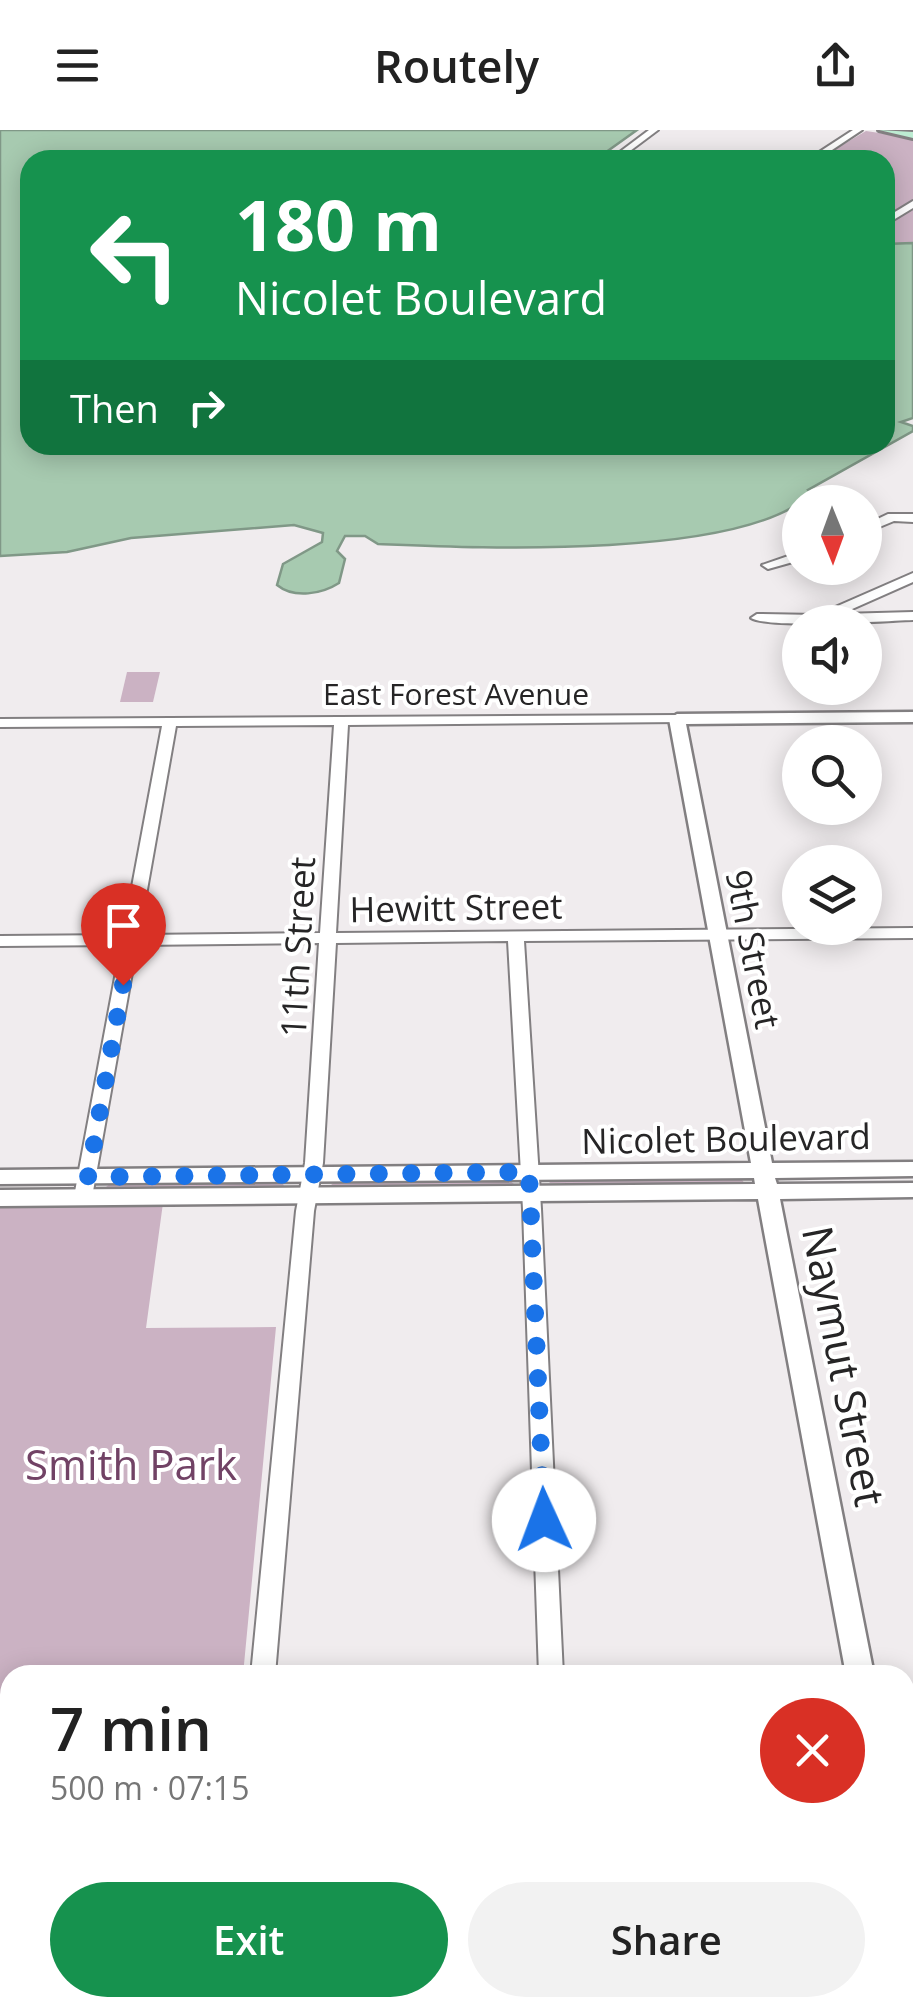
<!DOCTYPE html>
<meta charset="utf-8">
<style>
body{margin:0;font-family:"Open Sans",sans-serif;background:#f2f2f2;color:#222;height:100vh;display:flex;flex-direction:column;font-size:38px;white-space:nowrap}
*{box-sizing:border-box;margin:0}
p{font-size:32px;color:#767676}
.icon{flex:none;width:55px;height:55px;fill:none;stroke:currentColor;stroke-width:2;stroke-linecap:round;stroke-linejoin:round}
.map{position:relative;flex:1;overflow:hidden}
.sheet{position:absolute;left:0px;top:1535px;width:915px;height:352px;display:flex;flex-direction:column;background:#fff;border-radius:30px 30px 0 0;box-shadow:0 5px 25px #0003}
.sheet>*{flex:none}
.banner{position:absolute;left:20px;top:20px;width:875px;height:305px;border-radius:30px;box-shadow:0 5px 25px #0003;background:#16924e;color:#fff;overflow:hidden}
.needle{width:65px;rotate:179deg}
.buttons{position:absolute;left:782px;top:355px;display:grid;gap:20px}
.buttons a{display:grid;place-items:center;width:100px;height:100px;border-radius:50%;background:#fff;box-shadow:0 5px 25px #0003;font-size:50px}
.pin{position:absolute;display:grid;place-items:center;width:85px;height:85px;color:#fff;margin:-102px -42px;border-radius:50% 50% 50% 0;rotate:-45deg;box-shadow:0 0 10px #0007}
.pin .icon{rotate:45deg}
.me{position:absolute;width:110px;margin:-55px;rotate:358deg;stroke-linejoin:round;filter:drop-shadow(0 0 8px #0008)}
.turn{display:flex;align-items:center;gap:35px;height:210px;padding:0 50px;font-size:45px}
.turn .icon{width:130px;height:130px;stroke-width:2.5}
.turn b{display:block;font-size:70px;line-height:85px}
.then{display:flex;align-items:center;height:95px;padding:0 50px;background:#0003;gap:20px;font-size:38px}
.round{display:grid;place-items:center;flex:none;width:105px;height:105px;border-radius:52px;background:#f2f2f2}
.overview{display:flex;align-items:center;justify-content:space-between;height:170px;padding:0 50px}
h1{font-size:60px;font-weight:600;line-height:75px}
.button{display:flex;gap:20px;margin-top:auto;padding:20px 50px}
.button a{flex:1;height:115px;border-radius:60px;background:#16924e;color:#fff;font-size:40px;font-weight:600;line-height:115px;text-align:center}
.button a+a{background:#f2f2f2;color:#222}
header{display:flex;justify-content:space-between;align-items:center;height:130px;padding:0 50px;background:#fff;font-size:45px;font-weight:600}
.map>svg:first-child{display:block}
.green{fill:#cbb2c3}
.water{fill:#a7cab0;stroke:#809887;stroke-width:2.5}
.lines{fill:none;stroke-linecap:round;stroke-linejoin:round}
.minor-casing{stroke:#827f81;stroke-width:4}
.tertiary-casing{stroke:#827f81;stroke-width:5}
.secondary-casing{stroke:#827f81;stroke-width:6}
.minor{fill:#fff;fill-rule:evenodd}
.tertiary{fill:#fff;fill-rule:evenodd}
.secondary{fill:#bdecd2;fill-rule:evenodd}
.route{stroke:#1a73e8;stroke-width:18;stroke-dasharray:0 32.4}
.labels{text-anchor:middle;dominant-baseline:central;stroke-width:8;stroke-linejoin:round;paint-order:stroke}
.far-street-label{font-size:30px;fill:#262526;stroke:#fff}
.street-label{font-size:35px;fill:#262526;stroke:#fff}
.near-street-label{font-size:42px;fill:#262526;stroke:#fff}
.near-park-label{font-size:42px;fill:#714265;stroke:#fff}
</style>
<header><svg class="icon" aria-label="menu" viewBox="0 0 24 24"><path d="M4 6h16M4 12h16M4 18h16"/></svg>Routely<svg class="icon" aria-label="share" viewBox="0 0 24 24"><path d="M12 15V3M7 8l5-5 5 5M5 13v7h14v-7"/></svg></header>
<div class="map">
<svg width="913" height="1886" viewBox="0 0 913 1886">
<rect width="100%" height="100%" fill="#f0ecee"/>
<!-- green -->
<g class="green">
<polygon points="866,1 913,8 913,113 885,114 885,30 817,30"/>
<polygon points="127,542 160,542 153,572 120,572"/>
<polygon points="740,1047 745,1054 549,1053 553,1049"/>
<polygon points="509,1050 514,1054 511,1057 333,1059 331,1055 336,1051"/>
<polygon points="282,1051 285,1059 106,1057 111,1053"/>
<polygon points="163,1073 146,1198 276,1197 243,1545 10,1545 10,1878 211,1878 210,1886 0,1886 0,1074"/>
</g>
<!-- water -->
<path class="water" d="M 0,0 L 637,0 L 595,30 L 30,30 L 30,315 L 885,315 L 885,114 L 913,113 L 913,288 L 901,292 L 913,296 L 913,301 L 808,360 L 811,364 C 741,430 476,418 378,414 L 365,406 L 345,406 L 337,421 L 345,429 L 339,453 C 322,464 294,469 277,455 L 283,434 L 322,412 L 323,403 L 294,395 L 131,408 L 67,422 L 0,426 Z"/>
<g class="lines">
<!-- minor casing -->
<g class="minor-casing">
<g id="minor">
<polygon points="649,0 658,0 618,30 609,30"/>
<polygon points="853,0 862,0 817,30 807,30"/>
<polygon points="913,71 913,78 885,95 885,88"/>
<polygon points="888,384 913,384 913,392 894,391 865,403 865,395"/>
<polygon points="800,422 800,430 768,439 762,435"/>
<path d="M 913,443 L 913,452 L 841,484 L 913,482 L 913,490 C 884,491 769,499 751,488 L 757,484 L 817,485 Z"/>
<path d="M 677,585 L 684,589 L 682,592 L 348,595 L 336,803 L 913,798 L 913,808 L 524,811 L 541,1079 L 563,1545 L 539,1545 L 523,1079 L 508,811 L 336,813 L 323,1033 L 314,1081 L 275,1545 L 251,1545 L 296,1081 L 305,1033 L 319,813 L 137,815 L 92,1067 L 90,1072 L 76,1072 L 74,1067 L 121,815 L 0,816 L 0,806 L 123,805 L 162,596 L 0,597 L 0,589 ZM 334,595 L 320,803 L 139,805 L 176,596 Z"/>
<polygon points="220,1878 247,1878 247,1886 219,1886"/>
<polygon points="550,1878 577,1878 579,1886 551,1886"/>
</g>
</g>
<!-- tertiary casing -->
<g class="tertiary-casing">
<g id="tertiary">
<polygon points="913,582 913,592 686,594 772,1033 913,1032 913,1046 775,1048 777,1054 913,1053 913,1067 780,1069 874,1545 846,1545 758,1069 0,1076 0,1060 755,1054 754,1048 0,1054 0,1040 751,1033 669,589 677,584"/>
<polygon points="905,1768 913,1772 913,1840 905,1837"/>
</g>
</g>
<!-- secondary casing -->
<g class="secondary-casing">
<polygon id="secondary" points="879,0 913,2 913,8"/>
</g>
<!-- minor -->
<use href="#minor" class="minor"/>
<!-- tertiary -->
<use href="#tertiary" class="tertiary"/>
<!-- secondary -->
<use href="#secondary" class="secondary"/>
</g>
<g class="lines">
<!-- route -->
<polyline class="route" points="123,855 88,1047 529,1042 544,1390"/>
</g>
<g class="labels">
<!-- far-street labels -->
<g class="far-street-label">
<text x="456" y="563">East Forest Avenue</text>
</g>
<!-- street labels -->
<g class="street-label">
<text transform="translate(456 777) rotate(-1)">Hewitt Street</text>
<text transform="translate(297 817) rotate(-87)">11th Street</text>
<text transform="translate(754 819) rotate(79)">9th Street</text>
<text transform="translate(726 1008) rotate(-1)">Nicolet Boulevard</text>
</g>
<!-- near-street labels -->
<g class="near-street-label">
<text transform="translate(845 1236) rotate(79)">Naymut Street</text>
</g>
<!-- near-park labels -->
<g class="near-park-label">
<text x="131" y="1333">Smith Park</text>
</g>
</g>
</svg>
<div class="buttons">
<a><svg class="needle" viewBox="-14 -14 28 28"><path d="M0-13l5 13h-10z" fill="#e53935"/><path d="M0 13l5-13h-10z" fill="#767676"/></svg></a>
<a><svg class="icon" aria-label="sound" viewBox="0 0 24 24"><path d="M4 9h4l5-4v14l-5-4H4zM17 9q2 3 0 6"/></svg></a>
<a><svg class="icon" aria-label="search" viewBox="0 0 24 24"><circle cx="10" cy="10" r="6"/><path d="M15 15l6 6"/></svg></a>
<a><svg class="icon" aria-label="layers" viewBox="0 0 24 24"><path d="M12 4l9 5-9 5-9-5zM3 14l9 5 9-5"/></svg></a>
</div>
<div class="pin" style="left:123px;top:855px;background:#d93025"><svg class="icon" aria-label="arrive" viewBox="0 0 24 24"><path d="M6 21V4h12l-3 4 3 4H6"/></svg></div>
<svg class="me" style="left:544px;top:1390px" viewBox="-20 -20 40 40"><circle r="19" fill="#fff"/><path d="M0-13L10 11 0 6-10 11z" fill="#1a73e8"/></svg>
<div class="banner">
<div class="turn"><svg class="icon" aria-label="left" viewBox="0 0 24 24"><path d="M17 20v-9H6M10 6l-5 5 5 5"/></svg><div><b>180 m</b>Nicolet Boulevard</div></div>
<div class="then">Then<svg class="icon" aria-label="right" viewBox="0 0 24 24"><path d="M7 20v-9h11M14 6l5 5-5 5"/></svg></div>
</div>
<section class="sheet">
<div class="overview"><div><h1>7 min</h1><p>500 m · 07:15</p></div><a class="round" style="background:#d93025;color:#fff"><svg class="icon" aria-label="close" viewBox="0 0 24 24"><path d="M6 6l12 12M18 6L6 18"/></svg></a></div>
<div class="button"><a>Exit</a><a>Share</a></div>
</section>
</div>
